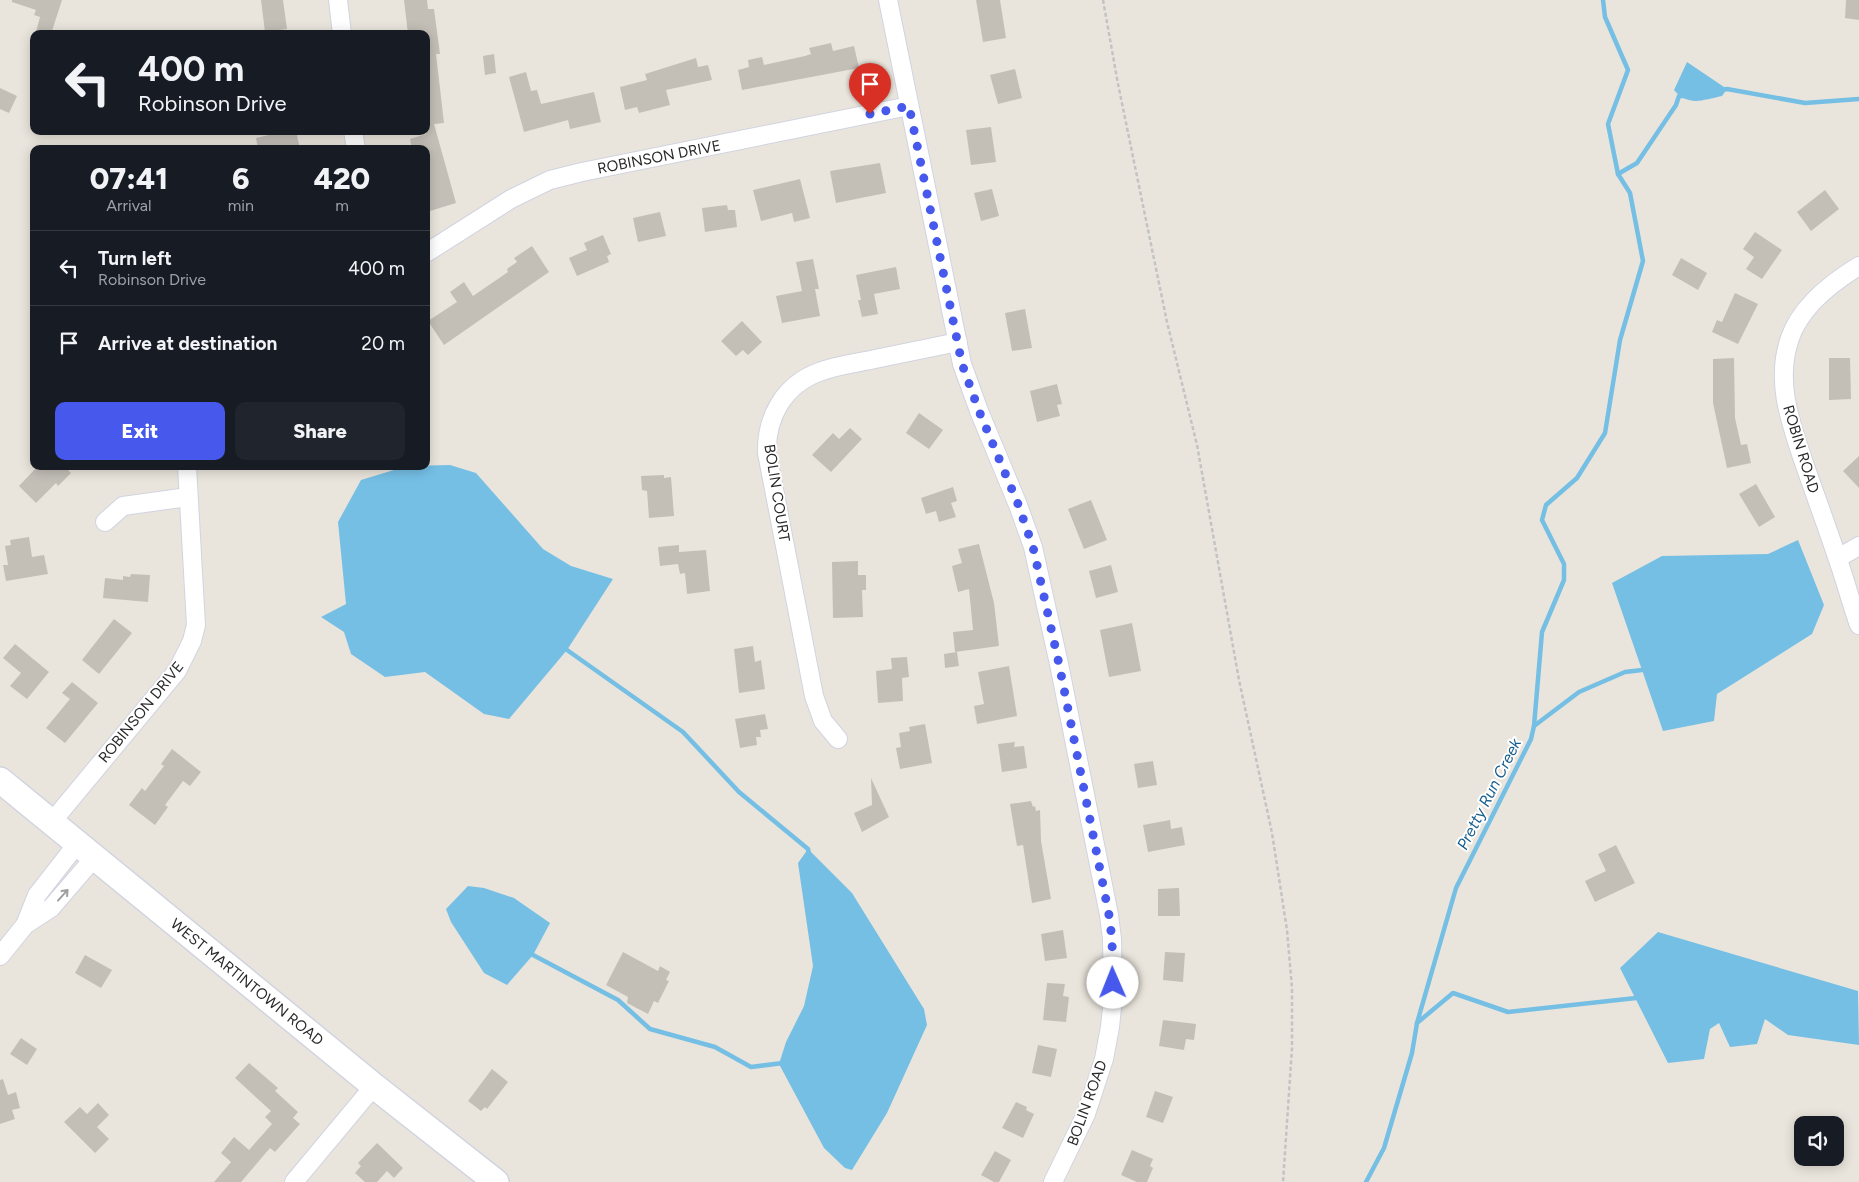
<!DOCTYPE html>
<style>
body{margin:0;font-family:Figtree,sans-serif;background:#20242c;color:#f1f3f6;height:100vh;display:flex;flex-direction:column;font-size:19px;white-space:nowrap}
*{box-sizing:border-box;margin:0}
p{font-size:16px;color:#9ea1a6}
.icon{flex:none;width:28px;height:28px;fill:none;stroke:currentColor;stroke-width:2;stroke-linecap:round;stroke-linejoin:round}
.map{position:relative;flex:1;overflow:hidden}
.details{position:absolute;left:30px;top:145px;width:400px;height:325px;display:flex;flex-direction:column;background:#171b24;border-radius:10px;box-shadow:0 2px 12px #0003}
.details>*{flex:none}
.banner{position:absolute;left:30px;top:30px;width:400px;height:105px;border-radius:10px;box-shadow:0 2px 12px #0003;background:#171b24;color:#f1f3f6;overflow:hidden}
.buttons{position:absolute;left:1794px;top:1116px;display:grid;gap:10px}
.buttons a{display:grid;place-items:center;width:50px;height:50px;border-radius:10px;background:#171b24;box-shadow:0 2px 12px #0003;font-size:25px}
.pin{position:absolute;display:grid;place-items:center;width:42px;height:42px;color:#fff;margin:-51px -21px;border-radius:50% 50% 50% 0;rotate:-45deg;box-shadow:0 0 5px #0007}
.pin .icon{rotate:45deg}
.me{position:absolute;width:55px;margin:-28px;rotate:359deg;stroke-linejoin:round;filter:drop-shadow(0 0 4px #0008)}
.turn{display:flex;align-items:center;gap:18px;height:105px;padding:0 25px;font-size:22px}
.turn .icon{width:65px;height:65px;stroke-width:2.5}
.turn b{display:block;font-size:35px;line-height:42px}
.eta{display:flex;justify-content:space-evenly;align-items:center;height:85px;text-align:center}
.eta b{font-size:30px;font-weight:800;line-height:35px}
.primary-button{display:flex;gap:10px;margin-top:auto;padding:10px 25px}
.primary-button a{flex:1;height:58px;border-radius:10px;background:#4659ec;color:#fff;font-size:20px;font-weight:800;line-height:58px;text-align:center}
.primary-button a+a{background:#20242c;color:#f1f3f6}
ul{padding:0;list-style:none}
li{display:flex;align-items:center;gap:15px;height:75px;padding:0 25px;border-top:1px solid #363941}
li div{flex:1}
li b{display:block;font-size:19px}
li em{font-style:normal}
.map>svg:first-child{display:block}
.water{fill:#75bfe5}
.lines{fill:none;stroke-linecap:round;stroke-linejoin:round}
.stream{stroke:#75bfe5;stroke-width:4.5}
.building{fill:#c3bfb7}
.minor-casing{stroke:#d1d3e1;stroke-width:20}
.secondary-casing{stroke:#d1d3e1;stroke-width:28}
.path{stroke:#c3c3c3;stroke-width:2.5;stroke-dasharray:4 2.5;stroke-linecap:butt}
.minor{stroke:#fff;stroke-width:18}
.secondary{stroke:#fff;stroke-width:25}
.oneway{stroke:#9f9f9f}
.route{stroke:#4659ec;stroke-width:9;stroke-dasharray:0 16.2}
.labels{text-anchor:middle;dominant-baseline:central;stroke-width:4;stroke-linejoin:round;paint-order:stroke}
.street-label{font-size:15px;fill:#292929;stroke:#fff}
.water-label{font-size:16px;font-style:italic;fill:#175d8f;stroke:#fff}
</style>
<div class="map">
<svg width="1859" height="1182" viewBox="0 0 1859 1182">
<rect width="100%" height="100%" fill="#eae5dc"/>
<!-- water -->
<g class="water">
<path d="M 1687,62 L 1727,89 L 1722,96 C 1703,100 1688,107 1674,90 Z"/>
<polygon points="450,465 476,473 543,549 571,566 613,579 567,650 509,719 484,714 425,672 385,677 351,654 344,632 321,617 346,604 338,522 361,480 407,466"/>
<polygon points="1798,540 1824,605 1812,634 1717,694 1714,721 1663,731 1612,583 1662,556 1768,554"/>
<polygon points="808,849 852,893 924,1009 927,1025 887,1113 852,1170 845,1168 824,1148 779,1064 786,1042 804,1006 813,966 798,863"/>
<polygon points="468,886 484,888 514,898 550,923 533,955 507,985 484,973 451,922 446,909"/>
<polygon points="1658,932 1858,991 1859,1045 1788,1035 1765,1019 1757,1044 1730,1047 1719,1023 1710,1029 1704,1059 1668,1063 1620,968"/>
</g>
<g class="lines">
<!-- stream -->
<g class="stream">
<polyline points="1722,90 1727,89 1805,103 1859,99"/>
<polyline points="1618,174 1637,163 1676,105 1679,96 1685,96"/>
<polyline points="567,650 683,732 739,792 808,849 809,854"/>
<polyline points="1534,726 1579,692 1625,672 1642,670"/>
<polyline points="533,955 618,1000 650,1029 715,1047 751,1067 783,1063"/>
<polyline points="1417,1023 1453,993 1508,1012 1636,998"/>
<polyline points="1366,1182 1384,1148 1412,1053 1417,1023 1456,888 1531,739 1534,726 1542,632 1564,580 1564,564 1542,520 1546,505 1577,478 1605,433 1620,340 1643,261 1630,193 1618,174 1608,124 1628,70 1605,17 1603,0"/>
</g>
</g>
<!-- building -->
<g class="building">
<polygon points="12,0 62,0 51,34 36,32 40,17 34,15 36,10 12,2"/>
<polygon points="261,0 283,0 287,29 265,32"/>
<polygon points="404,0 427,0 428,9 434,9 440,54 436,54 444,123 434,124 456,203 430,211 426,198 426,149 412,149 410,139 426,134 426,34 408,34"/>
<polygon points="976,0 1000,0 1006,38 983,42"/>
<polygon points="1846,0 1859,0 1859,20 1845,18"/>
<polygon points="831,43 833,51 854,46 859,68 742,90 738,70 749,67 748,60 762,57 764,65 805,56 811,54 809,48"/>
<polygon points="494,54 496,73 485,75 483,56"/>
<polygon points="696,58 698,67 708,65 712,80 666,90 670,105 639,113 637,107 625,110 620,87 647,80 645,74"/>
<polygon points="1015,69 1022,98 998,104 990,75"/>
<polygon points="526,72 531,91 537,90 541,104 594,92 601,122 570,129 568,120 524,132 509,77"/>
<polygon points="0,88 17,96 9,113 0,109"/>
<polygon points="991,127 996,162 971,165 966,130"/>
<polygon points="286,131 296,131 300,149 258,149 256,138"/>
<polygon points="880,163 886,193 836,203 830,171"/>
<polygon points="800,179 810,218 794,222 792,213 761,221 753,190"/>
<polygon points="992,189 999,216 981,221 974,193"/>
<polygon points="1825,190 1839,209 1811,231 1797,212"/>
<polygon points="727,205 728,210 735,210 737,227 705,232 702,208"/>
<polygon points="660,212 666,236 638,242 633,218"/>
<polygon points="1755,232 1782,250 1762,279 1746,269 1754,257 1743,249"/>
<polygon points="603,235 611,254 607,256 609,262 577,276 569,258 587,250 584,243"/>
<polygon points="532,246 549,272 444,345 428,321 457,302 450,292 464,282 473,296 508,272 507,269 517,262 514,258"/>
<polygon points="1681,258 1707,273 1698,290 1672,275"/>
<polygon points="813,259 819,289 815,289 820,316 782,323 776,296 802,291 796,262"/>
<polygon points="896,267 900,289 874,294 878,314 862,317 858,300 861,300 856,275"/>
<polygon points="1735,293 1758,304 1738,344 1712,332 1717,320 1722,322"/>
<polygon points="1025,309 1032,348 1012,351 1005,313"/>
<polygon points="742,321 762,342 748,355 743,350 736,356 721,341"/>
<polygon points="1734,358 1735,418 1741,445 1747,444 1751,463 1727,468 1713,403 1713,359"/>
<polygon points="1829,358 1850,358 1851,399 1829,400"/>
<polygon points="1057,384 1062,404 1057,405 1060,416 1037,422 1030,391"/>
<polygon points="919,413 943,430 929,449 906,433"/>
<polygon points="850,428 862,439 831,472 812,455 833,433 839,439"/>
<polygon points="1859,456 1859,488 1843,471"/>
<polygon points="38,466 64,466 71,473 58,486 56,483 36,503 19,486"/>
<polygon points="664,475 664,478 671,477 674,516 649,518 647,491 642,490 641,476"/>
<polygon points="1756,484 1775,517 1759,527 1739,494"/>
<polygon points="953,487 957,501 951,503 956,517 939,522 936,511 926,514 921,498"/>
<polygon points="1091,500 1107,540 1084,549 1068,509"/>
<polygon points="29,537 32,557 44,555 48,574 6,581 3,565 8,565 5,546 11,545 10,540"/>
<polygon points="979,544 994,603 999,646 955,652 953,632 973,630 969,589 958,592 952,566 962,563 958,549"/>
<polygon points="679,545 679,552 706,550 710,591 687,594 685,573 680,574 678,564 660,566 658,547"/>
<polygon points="858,561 858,575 866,575 866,590 862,590 863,617 833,618 832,562"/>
<polygon points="1111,565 1118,592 1096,598 1089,571"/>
<polygon points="131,574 150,575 148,602 103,598 105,578 123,580 123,576 130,577"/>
<polygon points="114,619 132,633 99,674 82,660"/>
<polygon points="1132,623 1141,671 1109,677 1100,630"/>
<polygon points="15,644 49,672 27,699 10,686 21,673 3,658"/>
<polygon points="753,646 755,662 761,660 765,689 739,693 734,649"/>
<polygon points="957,652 959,666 945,668 944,654"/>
<polygon points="907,657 909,677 902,678 903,701 878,703 876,671 892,669 891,658"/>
<polygon points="1009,666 1017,716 977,724 974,706 984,704 978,672"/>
<polygon points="72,682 98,703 65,743 46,728 70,699 62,693"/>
<polygon points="765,714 768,729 760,730 761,737 756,737 757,745 740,748 735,719"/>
<polygon points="925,724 932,763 900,769 896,748 901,747 899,733 910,731 909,727"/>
<polygon points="1015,742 1014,747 1024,746 1027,768 1002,772 998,744"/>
<polygon points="172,749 201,772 190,786 183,781 165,805 168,807 155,825 129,805 142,788 145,791 164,766 161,764"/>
<polygon points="1153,761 1157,785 1138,788 1134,764"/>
<polygon points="871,778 889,817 862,832 854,813 872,805"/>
<polygon points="1031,801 1033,807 1035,806 1036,811 1040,810 1041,841 1051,899 1032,903 1023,845 1017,846 1010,804"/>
<polygon points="1170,820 1171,829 1182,827 1185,845 1148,852 1143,825"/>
<polygon points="1616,845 1635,883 1595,902 1585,881 1606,871 1598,854"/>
<polygon points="1179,888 1180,916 1158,916 1158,889"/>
<polygon points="1063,930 1067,958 1045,961 1041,934"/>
<polygon points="623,952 658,971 660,966 670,972 666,980 669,981 658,1003 654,1001 648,1014 627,1003 628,997 606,985"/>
<polygon points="1165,952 1185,953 1183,982 1163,980"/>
<polygon points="85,955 112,970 101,988 75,973"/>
<polygon points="1047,983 1065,984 1063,996 1069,997 1066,1022 1043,1020"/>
<polygon points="1163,1020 1196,1024 1194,1040 1186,1039 1184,1050 1159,1046"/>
<polygon points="21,1038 37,1049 27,1065 10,1054"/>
<polygon points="1038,1045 1057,1049 1051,1077 1032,1073"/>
<polygon points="249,1063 278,1088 275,1091 298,1112 293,1118 300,1124 275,1152 270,1148 241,1182 214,1182 231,1162 221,1153 234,1137 249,1150 272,1124 265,1117 271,1111 235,1078"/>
<polygon points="492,1069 508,1082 487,1109 485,1107 481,1111 468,1101"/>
<polygon points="3,1079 8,1095 16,1092 20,1108 12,1110 15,1119 0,1124 0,1080"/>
<polygon points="1155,1091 1173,1097 1163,1123 1146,1117"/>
<polygon points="1016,1102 1027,1107 1026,1110 1034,1114 1023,1138 1002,1128"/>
<polygon points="98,1103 109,1115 97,1127 109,1139 95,1153 64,1122 80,1107 87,1114"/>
<polygon points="377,1143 403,1168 394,1178 387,1171 377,1182 365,1182 355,1173 361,1166 358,1163"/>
<polygon points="1132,1150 1153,1159 1150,1166 1153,1168 1147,1182 1137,1182 1121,1175"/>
<polygon points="995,1151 1011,1160 999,1182 994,1182 981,1175"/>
</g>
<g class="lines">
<!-- minor casing -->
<g class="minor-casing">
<g id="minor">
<polyline points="338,0 342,34"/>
<polyline points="888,0 962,364 979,411 1018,505 1033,547 1059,664 1109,915 1112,939 1113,998 1110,1027 1104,1059 1086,1114 1053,1182"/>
<polyline points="353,131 356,149"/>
<polyline points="426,253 511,199 550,180 582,172 909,106"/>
<path d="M 1859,266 C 1831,283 1801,306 1790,338 C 1775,380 1790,421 1803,460 C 1814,492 1826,524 1837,557 C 1845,579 1851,603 1859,625"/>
<polyline points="105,522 123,506 188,497"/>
<polyline points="1838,558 1859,546"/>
<path d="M 838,739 L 823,721 L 814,696 L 767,453 C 766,417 784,385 819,372 C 837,365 857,363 875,359 C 903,353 930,348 958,342"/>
<polyline points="51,823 177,671 192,641 196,625 187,466"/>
<polyline points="25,925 37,895 77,844"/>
<polyline points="0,956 25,925 51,908 94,858"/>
<polyline points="294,1182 374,1086"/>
</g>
</g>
<!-- secondary casing -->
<g class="secondary-casing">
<polyline id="secondary" points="0,780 374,1086 496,1182"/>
</g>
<!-- path -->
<polyline class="path" points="1103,0 1118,84 1167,322 1197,445 1239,680 1272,833 1287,930 1292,988 1292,1048 1283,1182"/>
<!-- minor -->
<use href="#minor" class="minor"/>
<!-- secondary -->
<use href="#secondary" class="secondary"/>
</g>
<!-- one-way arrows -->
<defs><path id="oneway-shaft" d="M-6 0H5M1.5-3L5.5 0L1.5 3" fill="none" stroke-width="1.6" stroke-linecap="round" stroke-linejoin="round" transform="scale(1.25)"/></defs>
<use class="oneway" href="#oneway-shaft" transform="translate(63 895) rotate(-48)"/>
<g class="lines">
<!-- route -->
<polyline class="route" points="870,114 909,106 962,364 979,411 1018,504 1033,547 1059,664 1109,915 1112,939 1113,983"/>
</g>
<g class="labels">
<!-- street labels -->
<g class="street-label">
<text transform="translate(659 157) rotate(-11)">ROBINSON DRIVE</text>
<text transform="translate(1801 449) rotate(73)">ROBIN ROAD</text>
<text transform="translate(777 493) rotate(81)">BOLIN COURT</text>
<text transform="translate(141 712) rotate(-51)">ROBINSON DRIVE</text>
<text transform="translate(247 982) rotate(39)">WEST MARTINTOWN ROAD</text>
<text transform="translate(1087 1103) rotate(-70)">BOLIN ROAD</text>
</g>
<!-- water labels -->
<g class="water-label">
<text transform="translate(1489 794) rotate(-63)">Pretty Run Creek</text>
</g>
</g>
</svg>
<div class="buttons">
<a><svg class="icon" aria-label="sound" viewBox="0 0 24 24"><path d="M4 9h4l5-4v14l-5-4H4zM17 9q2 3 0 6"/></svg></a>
</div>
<div class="pin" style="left:870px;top:114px;background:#d93025"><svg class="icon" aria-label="arrive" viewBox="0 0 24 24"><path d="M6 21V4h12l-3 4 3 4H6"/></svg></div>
<svg class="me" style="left:1113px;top:983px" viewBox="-20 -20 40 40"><circle r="19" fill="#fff"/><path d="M0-13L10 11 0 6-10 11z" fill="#4659ec"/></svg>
<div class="banner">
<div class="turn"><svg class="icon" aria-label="left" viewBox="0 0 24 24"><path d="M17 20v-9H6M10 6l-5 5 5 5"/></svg><div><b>400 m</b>Robinson Drive</div></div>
</div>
<section class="details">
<div class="eta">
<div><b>07:41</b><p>Arrival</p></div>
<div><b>6</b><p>min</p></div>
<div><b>420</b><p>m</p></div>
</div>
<ul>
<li><svg class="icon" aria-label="left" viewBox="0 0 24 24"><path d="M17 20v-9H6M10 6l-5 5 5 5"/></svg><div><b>Turn left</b><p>Robinson Drive</p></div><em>400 m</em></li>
<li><svg class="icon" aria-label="arrive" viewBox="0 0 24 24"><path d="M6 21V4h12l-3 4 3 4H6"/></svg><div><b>Arrive at destination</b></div><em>20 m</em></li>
</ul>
<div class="primary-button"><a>Exit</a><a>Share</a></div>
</section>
</div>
